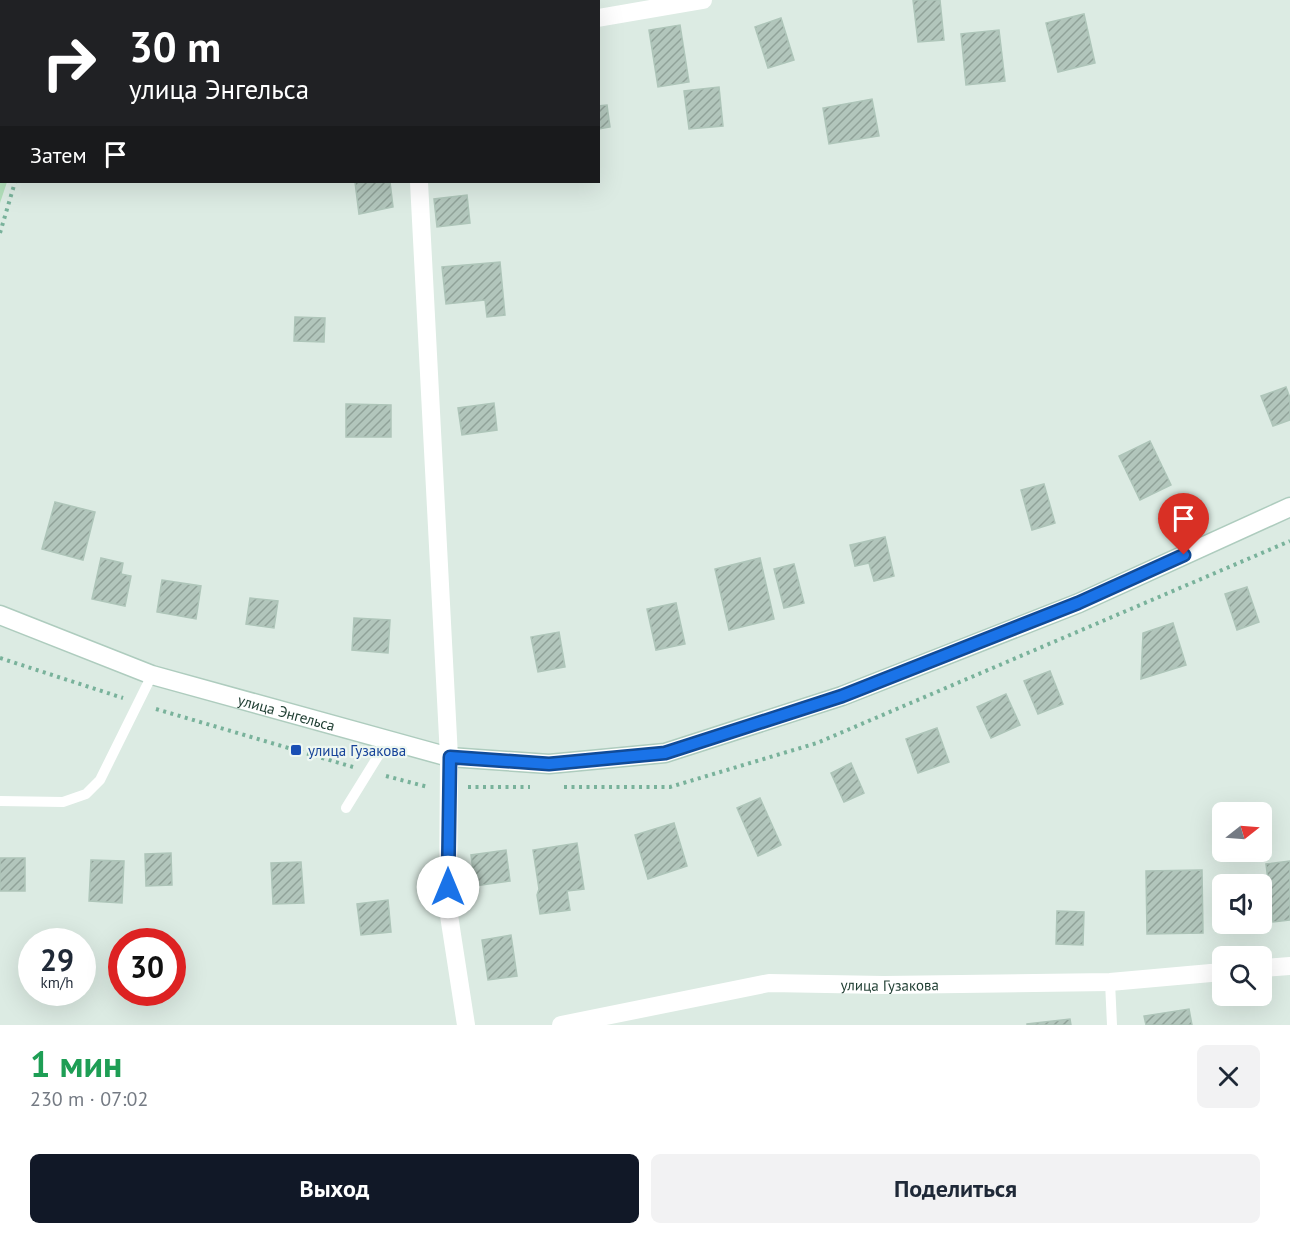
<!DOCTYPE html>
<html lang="ru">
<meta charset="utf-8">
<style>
body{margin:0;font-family:"PT Sans",sans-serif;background:#f2f2f3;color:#1f2937;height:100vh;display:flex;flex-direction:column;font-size:22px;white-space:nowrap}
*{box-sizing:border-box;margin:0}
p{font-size:20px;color:#747a83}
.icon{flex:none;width:33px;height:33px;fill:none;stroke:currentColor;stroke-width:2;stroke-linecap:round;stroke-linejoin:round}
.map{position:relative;height:1025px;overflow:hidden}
.drawer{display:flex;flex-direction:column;background:#fff;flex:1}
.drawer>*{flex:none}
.banner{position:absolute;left:0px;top:0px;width:600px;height:183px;box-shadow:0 6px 24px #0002;background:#202124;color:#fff;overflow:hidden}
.needle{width:39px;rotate:73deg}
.fabs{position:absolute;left:1212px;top:802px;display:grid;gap:12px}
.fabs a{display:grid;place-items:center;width:60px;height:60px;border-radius:9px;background:#fff;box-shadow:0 6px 24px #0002;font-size:30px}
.speed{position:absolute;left:18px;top:928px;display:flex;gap:12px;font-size:30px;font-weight:700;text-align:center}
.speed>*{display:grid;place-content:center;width:78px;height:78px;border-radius:50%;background:#fff;box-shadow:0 6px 24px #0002;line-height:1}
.speed small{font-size:15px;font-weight:400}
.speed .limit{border:9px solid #d22;background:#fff;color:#111}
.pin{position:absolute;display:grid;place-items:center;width:51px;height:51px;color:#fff;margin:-62px -26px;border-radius:50% 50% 50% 0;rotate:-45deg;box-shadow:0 0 6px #0007}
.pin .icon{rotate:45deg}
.me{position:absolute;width:66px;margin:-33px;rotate:0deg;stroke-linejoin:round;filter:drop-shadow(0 0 4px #0008)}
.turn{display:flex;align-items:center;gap:21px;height:126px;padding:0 30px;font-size:27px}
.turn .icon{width:78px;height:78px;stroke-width:2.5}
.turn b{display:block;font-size:42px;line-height:51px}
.then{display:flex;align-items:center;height:57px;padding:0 30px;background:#0003;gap:12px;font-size:22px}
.round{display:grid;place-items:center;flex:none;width:63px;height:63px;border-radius:9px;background:#f2f2f3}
.head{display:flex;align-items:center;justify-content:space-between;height:102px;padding:0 30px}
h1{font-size:36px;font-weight:600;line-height:45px;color:#1e9e55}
.action{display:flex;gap:12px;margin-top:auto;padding:12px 30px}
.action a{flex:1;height:69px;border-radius:9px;background:#111827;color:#fff;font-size:24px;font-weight:600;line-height:69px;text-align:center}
.action a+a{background:#f2f2f3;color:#1f2937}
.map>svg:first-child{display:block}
.cemetery{fill:url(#cemetery-stones)}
.building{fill:url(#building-hatch);stroke:#aec5b9;stroke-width:1.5}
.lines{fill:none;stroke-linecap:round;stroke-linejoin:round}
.secondary-casing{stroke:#aeccbe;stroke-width:21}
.path{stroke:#79b29b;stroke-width:4;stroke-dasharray:3 4.5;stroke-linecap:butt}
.service{stroke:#fff;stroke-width:10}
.minor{stroke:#fff;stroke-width:18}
.secondary{stroke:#fff;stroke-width:18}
.route-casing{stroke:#114b97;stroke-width:15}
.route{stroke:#1a73e8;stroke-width:10}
.transit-dot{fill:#1a4fb4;stroke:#edf7f1;stroke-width:2}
.labels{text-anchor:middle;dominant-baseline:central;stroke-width:4.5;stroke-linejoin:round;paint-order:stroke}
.street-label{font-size:15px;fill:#1d3c30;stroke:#edf7f1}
.transit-label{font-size:15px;fill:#164399;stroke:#edf7f1;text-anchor:start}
</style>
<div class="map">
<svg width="1290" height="1025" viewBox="0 0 1290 1025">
<defs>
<pattern id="cemetery-stones" width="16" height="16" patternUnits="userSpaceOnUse" patternTransform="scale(1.5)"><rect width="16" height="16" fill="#b2dfba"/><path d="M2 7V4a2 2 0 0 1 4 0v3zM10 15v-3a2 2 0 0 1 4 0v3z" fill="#99c0a0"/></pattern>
<pattern id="building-hatch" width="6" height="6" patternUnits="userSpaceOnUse" patternTransform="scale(1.5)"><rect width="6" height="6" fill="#b2c6bc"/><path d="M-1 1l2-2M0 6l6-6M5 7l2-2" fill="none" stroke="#90a299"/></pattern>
</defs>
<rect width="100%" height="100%" fill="#dcebe3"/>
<!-- cemetery -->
<polygon class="cemetery" points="0,0 65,0 2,2 2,182 7,182 0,203"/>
<!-- building -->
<g class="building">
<polygon points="913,0 940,0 944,40 918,42"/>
<polygon points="1084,14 1095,63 1058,72 1046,23"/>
<polygon points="781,18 794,60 768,68 755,27"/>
<polygon points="680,25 689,82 658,87 649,30"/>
<polygon points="999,30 1005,81 966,85 961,34"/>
<polygon points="719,87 723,126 689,129 684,91"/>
<polygon points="872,99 879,136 829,144 823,108"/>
<polygon points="607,105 610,127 598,129 598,106"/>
<polygon points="355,182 390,182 393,207 359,214"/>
<polygon points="467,195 470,223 437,227 434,199"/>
<polygon points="500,262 505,315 487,317 485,300 446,304 442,267"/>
<polygon points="295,317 325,318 324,342 294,341"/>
<polygon points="1286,387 1290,398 1290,420 1273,426 1261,396"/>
<polygon points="494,403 497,430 462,435 458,408"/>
<polygon points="346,404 391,405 391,437 346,437"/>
<polygon points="1150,441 1171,485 1140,500 1119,456"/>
<polygon points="1044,484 1055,523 1032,530 1021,490"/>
<polygon points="55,502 95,512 83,560 42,549"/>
<polygon points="885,537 894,576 874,581 869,563 855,566 850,545"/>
<polygon points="101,558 123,563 121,574 131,576 125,606 92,599"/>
<polygon points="760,558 774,619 729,630 715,569"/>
<polygon points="794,564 804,603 784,608 774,569"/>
<polygon points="162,580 201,586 196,619 157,612"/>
<polygon points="1247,587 1259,622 1237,630 1225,594"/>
<polygon points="250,598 278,601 274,628 246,624"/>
<polygon points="676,603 685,644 656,650 647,609"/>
<polygon points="354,618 390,620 388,653 352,650"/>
<polygon points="1173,623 1186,665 1141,679 1143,633"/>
<polygon points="559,632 565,667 538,672 531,637"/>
<polygon points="1050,671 1063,704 1038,714 1024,681"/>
<polygon points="1006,694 1020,725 991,738 977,707"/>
<polygon points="937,728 949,762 918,773 906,739"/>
<polygon points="851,763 864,793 844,802 831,773"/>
<polygon points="760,798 781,845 758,856 737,808"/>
<polygon points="674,823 687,866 648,879 635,835"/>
<polygon points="577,843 584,889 567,891 570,910 540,914 537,895 539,889 533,850"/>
<polygon points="506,850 510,881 475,886 471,855"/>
<polygon points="171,853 172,885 146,886 145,854"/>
<rect x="0" y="858" width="25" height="33"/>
<polygon points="91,860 124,861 122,903 89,901"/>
<polygon points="1290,861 1290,920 1273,922 1266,864"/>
<polygon points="301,862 304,903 273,904 271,863"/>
<polygon points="1202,870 1203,933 1147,934 1146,871"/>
<polygon points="388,900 391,932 361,935 357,904"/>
<polygon points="1057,911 1084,912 1083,945 1056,944"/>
<polygon points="511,935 517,976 488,980 482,940"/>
<polygon points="1189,1009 1192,1025 1146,1025 1144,1016"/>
<polygon points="1070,1019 1071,1025 1027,1025 1027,1024"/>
</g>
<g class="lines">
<!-- secondary casing -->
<g class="secondary-casing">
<g id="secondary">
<path id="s2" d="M 0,615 L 152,675 L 449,757 L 549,764 L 665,753 L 842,696 L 1079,603 L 1290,507"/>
</g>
</g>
<!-- path -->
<g class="path">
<polyline points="125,2 125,0"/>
<polyline points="0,233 15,182"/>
<polyline points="0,658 123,698"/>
<polyline points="156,709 353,767"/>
<polyline points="386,776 428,787"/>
<polyline points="468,787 530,787"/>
<polyline points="564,787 670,787 817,743 1290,541"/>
</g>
<!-- service -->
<g class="service">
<polyline points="0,801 63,802 86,794 100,780 152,675"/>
<polyline points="346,808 388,740"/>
<polyline points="1110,982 1112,1025"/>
</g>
<!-- minor -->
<g class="minor">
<polyline points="598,18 703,0"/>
<polyline points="419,182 449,757 448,909 466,1025"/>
<polyline points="1262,968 1290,966"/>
<path id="s1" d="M 561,1025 L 769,983 L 884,985 L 1110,982 L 1222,972"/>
</g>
<!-- secondary -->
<use href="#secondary" class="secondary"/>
</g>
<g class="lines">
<!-- route casing -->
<g class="route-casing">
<polyline id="route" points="448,887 450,757 549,764 665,753 842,696 1078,603 1184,555"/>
</g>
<!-- route -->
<use href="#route" class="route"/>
</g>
<!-- markers -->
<rect class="transit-dot" x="290" y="744" width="12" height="12" rx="3"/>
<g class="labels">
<!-- street labels -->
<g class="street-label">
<text stroke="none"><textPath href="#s2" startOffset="303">улица Энгельса</textPath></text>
<text stroke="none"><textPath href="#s1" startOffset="333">улица Гузакова</textPath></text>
</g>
<!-- transit labels -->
<g class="transit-label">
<text x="308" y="750">улица Гузакова</text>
</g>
</g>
</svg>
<div class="fabs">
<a><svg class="needle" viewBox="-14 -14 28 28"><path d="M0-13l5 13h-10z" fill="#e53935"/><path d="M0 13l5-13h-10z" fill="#747a83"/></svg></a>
<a><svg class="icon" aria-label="sound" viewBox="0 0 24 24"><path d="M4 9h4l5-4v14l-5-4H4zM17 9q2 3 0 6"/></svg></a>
<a><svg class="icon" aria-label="search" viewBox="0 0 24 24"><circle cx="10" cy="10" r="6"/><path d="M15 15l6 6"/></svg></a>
</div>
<div class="speed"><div>29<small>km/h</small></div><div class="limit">30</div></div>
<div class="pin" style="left:1184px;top:555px;background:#d93025"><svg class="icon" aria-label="arrive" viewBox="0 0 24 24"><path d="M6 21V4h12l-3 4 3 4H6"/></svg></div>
<svg class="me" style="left:448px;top:887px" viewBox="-20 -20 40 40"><circle r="19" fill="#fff"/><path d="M0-13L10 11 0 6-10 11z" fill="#1a73e8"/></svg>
<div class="banner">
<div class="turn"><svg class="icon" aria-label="right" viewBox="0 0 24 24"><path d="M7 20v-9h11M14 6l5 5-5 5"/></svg><div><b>30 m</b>улица Энгельса</div></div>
<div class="then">Затем<svg class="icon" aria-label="arrive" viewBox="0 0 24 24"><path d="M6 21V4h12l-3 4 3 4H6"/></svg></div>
</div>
</div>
<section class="drawer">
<div class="head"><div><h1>1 мин</h1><p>230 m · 07:02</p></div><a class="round"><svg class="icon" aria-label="close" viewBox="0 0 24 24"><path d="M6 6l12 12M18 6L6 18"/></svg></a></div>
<div class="action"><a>Выход</a><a>Поделиться</a></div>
</section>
